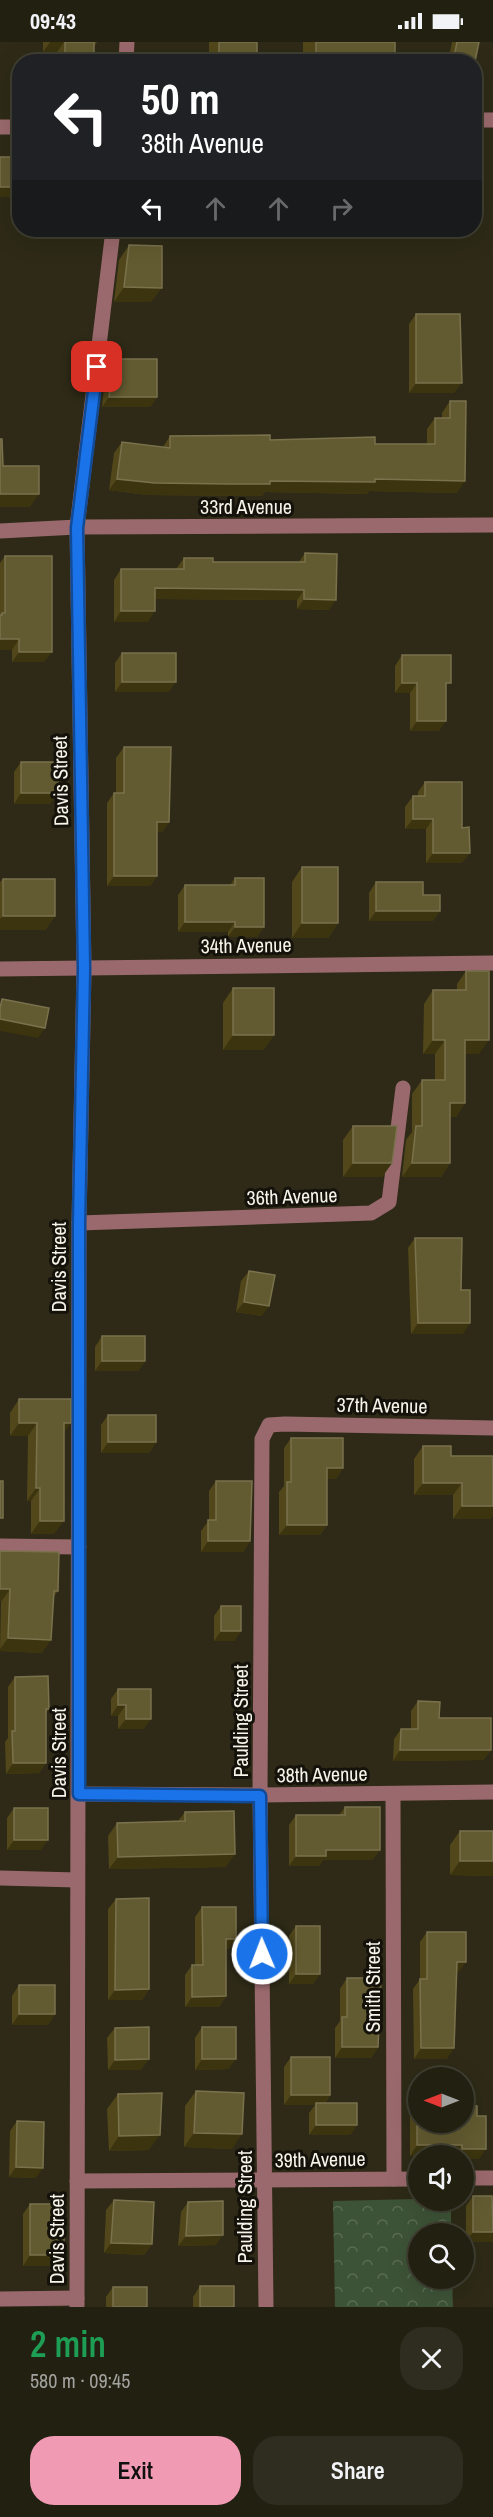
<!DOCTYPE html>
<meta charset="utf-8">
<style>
body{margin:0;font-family:"Archivo Narrow",sans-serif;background:#2e2d1f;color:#f1f3f6;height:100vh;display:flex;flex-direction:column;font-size:22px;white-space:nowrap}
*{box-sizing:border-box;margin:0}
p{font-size:20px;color:#a2a39f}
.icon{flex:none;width:33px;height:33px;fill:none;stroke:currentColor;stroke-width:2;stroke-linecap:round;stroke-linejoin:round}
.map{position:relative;height:2265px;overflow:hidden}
.details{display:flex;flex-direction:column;background:#222011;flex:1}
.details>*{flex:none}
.banner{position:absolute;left:12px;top:12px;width:470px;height:183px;border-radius:24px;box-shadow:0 6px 24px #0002,0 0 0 2px #3f3e31;background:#202124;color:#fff;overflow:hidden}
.needle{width:39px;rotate:270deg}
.fabs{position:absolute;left:408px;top:2025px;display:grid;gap:12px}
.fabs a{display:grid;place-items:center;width:66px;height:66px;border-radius:50%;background:#222011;box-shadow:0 6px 24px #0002,0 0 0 2px #3f3e31;font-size:30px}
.pin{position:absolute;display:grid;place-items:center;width:51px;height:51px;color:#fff;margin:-26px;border-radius:12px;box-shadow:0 3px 9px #0006}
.me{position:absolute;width:66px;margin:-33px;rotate:359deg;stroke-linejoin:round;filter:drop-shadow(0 0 4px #0008)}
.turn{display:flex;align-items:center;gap:21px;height:126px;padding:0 30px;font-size:27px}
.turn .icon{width:78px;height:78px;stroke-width:2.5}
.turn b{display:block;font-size:42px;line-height:51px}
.lanes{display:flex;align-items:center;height:57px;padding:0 30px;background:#0003;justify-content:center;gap:30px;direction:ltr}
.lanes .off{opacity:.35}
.round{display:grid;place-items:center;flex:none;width:63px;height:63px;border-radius:24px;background:#2e2d1f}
.overview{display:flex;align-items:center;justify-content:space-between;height:102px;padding:0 30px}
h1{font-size:36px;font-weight:600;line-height:45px;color:#1e9e55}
.cta{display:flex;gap:12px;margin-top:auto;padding:12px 30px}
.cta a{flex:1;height:69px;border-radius:24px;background:#f19ab4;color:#111;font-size:24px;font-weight:600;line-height:69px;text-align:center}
.cta a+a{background:#2e2d1f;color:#f1f3f6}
.status{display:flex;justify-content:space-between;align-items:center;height:42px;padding:0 30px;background:#222011;direction:ltr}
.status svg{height:16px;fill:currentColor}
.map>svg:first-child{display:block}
.park{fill:url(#park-crowns)}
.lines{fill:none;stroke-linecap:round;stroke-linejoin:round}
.minor{stroke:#9a696d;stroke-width:15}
.wall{fill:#51471a}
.shaded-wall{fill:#3b340f}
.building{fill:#625a30;stroke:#7a724d;stroke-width:1.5}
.route-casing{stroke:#114b97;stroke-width:15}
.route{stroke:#1a73e8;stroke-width:10}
.labels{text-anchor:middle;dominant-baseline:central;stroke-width:6;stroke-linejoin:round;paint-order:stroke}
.street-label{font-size:20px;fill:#f7f4e9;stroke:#14120a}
</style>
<div class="status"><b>09:43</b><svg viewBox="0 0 49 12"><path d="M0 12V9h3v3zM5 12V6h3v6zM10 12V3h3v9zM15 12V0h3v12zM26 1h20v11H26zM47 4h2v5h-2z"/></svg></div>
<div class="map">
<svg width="493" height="2265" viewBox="0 0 493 2265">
<defs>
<pattern id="park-crowns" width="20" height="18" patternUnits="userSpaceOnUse" patternTransform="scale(1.5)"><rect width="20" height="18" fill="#3d5337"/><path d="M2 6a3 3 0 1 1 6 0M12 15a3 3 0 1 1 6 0" fill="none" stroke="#5a6c54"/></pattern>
</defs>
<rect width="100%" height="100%" fill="#2e2a17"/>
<!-- park -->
<polygon class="park" points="418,2157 451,2159 451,2191 418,2192 418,2236 452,2237 453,2265 335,2265 333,2159"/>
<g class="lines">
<!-- minor -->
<g class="minor">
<polyline points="126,20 127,0"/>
<polyline points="474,78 493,78"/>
<polyline points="0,85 20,85"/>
<polyline points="0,489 77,485 493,483"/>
<polyline points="0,927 493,921"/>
<polyline points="79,1181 371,1171 389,1160 403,1046"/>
<polyline points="0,1504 79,1505"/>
<polyline points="79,1752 260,1753 493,1750"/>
<polyline points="393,1752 394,2137"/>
<polyline points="0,1836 77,1838"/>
<polyline points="464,2136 493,2136"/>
<polyline points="77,2139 418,2137"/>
<polyline points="0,2257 77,2256"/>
<polyline points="77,2265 79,1181 84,927 77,485 113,188"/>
<polyline points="266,2265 260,1753 262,1397 269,1383 285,1382 493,1386"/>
</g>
</g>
<!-- wall -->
<g class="wall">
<polygon points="43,0 97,0 94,5 94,20 57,20 57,10 43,10"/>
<rect x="209" y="0" width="48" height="20"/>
<rect x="303" y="0" width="92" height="20"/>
<polygon points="452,0 479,0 474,20 448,20"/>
<polygon points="129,203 151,260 114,260 119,218"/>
<polygon points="416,272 454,351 409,351 409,282"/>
<polygon points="113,317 157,355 150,365 102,365 106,327"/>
<polygon points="450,359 457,451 369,449 367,452 265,450 262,454 147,453 109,448 114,411 122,400 163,405 170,394 375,402 427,402 427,387 435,376 442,376 442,371"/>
<polygon points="305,511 329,568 297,567 297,558 155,557 148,580 114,580 114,538 121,527 176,527 184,516 213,520 299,520"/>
<polygon points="5,514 44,620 12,620 12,608 0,608 0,521"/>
<polygon points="122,611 169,650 115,650 115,621"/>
<polygon points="402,613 446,648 439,689 410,689 410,651 395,651 395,624"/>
<polygon points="124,705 169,780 162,790 157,790 157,834 150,844 107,844 107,761 114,751 116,751 116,716"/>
<polygon points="21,720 50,762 14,762 14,730"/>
<polygon points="425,740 462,786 462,821 426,821 426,787 405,787 405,765 413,754 418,754 418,750"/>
<polygon points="302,825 338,881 328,896 292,896 292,840"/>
<polygon points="235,836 264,885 257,895 228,895 228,890 178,890 178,853 185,843 230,843"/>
<polygon points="3,837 55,874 45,888 0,888 0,840"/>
<polygon points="376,840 423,853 433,879 369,879 369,851"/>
<polygon points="466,929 479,1012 465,1012 465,1061 456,1075 450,1075 450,1121 441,1135 402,1135 406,1098 412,1090 412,1052 422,1038 435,1038 435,1012 423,1012 424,962 433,948 457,948 457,942"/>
<polygon points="233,946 274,993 263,1008 223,1008 223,961"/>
<polygon points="353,1084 392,1121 382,1135 343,1135 343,1098"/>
<polygon points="415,1196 461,1248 463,1292 411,1292 408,1206"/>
<polygon points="249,1229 262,1274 236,1270 241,1239"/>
<polygon points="102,1294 145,1319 138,1329 95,1329 95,1305"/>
<polygon points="19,1357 64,1390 54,1492 31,1492 31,1459 27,1459 28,1394 10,1394 10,1371"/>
<polygon points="108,1373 156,1400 149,1411 101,1411 101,1383"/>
<polygon points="291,1396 343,1426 336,1437 327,1437 327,1483 320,1493 279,1493 279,1450 284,1444 284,1406"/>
<polygon points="423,1404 451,1414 493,1414 493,1473 490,1477 453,1477 453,1453 414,1453 414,1417"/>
<polygon points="216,1439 250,1499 243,1510 201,1510 201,1489 209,1478 209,1449"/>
<polygon points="0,1509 58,1549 53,1555 42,1611 0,1609 1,1560"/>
<polygon points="221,1564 241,1589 234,1599 214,1599 214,1574"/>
<polygon points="15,1635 49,1667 46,1671 46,1721 39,1731 6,1732 5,1700 8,1696 8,1645"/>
<polygon points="118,1647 144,1687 118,1687 118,1674 111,1674 111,1657"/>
<polygon points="418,1659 439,1676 491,1708 483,1718 393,1719 394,1697 401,1687 411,1687 411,1669"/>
<polygon points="345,1765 380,1808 372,1818 323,1818 319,1824 289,1824 289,1783 296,1773 339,1773"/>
<polygon points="14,1766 41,1808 7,1808 7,1776"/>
<polygon points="185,1770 226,1825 109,1827 108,1794 117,1781 178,1779"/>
<polygon points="460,1789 493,1789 493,1834 450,1833 450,1803"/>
<polygon points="116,1857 149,1947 142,1958 108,1958 108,1867"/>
<polygon points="202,1865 229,1907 226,1907 226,1954 219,1965 185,1965 185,1933 192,1923 195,1923 195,1875"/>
<polygon points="296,1884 320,1932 313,1942 289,1942 289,1894"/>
<polygon points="427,1890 459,1930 456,1930 447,2017 414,2017 413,1947 420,1937 420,1900"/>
<polygon points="347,1936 378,2005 371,2016 335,2016 335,1986 340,1979 340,1947"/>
<polygon points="19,1943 55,1972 48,1983 12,1983 12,1954"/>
<polygon points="202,1985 229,2027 195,2028 195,1996"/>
<polygon points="115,1986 141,2028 108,2028 107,1996"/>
<polygon points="291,2015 330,2053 325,2061 357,2083 350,2093 309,2093 309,2071 315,2063 284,2063 284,2025"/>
<polygon points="196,2049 232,2107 184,2105 185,2064"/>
<polygon points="118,2052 149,2108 109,2109 107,2067"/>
<polygon points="417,2064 464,2080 479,2117 464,2117 464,2114 410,2114 410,2074"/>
<polygon points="17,2079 36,2136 9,2135 10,2089"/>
<polygon points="473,2154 493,2200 466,2200 466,2164"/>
<polygon points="114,2158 152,2202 144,2213 104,2211 106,2168"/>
<polygon points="188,2160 216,2203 178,2204 181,2170"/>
<polygon points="30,2162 64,2213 56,2224 23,2224 23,2172"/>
<polygon points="200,2244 234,2265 193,2265 193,2255"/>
<polygon points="113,2245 147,2265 106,2265 106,2255"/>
</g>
<!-- shaded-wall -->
<g class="shaded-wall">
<polygon points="50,0 64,0 57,10 43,10"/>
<rect x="0" y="145" width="20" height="10"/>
<polygon points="124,245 162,246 151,260 114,260"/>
<polygon points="416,341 462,341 454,351 409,351"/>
<polygon points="109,355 157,355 150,365 102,365"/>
<polygon points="117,437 270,439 375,437 465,439 457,451 369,449 367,452 265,450 262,454 147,453 109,448"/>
<polygon points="0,452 39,452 30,465 0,465"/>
<polygon points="155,546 304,548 297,558 148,557"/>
<polygon points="304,557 336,558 329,568 297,567"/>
<polygon points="121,569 155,569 148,580 114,580"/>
<polygon points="0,597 19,597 12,608 0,608"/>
<polygon points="19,610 52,610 44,620 12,620"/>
<polygon points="122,640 176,640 169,650 115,650"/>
<polygon points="402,641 417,641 410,651 395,651"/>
<polygon points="417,679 446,679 439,689 410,689"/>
<polygon points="21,751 58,751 50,762 14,762"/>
<polygon points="413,777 433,777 426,787 405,787"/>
<polygon points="157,780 169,780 162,790 150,790"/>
<polygon points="433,811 470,811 462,821 426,821"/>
<polygon points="114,834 157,834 150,844 107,844"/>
<polygon points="376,869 440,869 433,879 369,879"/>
<polygon points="3,874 55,874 45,888 0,888 0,877"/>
<polygon points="185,880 235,880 228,890 178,890"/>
<polygon points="302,881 338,881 328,896 292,896"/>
<polygon points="235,885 264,885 257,895 228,895"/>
<polygon points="0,977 45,986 38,996 0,989"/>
<polygon points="233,993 274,993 263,1008 223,1008"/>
<polygon points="433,998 445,998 435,1012 423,1012"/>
<polygon points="465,998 489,998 479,1012 456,1012"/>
<polygon points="450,1061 465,1061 456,1075 441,1075"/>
<polygon points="353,1121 392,1121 382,1135 343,1135"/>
<polygon points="412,1121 450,1121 441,1135 402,1135"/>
<polygon points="244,1260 269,1264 262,1274 236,1270"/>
<polygon points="418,1281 470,1281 463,1292 411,1292"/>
<polygon points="102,1319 145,1319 138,1329 95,1329"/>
<polygon points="19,1381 37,1381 28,1394 10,1394"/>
<polygon points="64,1381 71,1381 62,1394"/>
<polygon points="108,1400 156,1400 149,1411 101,1411"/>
<polygon points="327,1426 343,1426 336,1437 320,1437"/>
<polygon points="423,1441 462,1441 453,1453 414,1453"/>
<polygon points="36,1446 40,1446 31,1459 27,1459"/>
<polygon points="462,1464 493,1464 493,1473 490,1477 453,1477"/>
<polygon points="40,1479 64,1479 54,1492 31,1492"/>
<polygon points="287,1483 327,1483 320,1493 279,1493"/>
<polygon points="208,1499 250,1499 243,1510 201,1510"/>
<polygon points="0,1547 10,1547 1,1560 0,1560"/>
<polygon points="221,1589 241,1589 234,1599 214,1599"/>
<polygon points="8,1596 51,1598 42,1611 0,1609 0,1607"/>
<polygon points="118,1663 126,1663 118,1674 111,1674"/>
<polygon points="126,1677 151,1677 144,1687 118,1687"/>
<polygon points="400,1708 491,1708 483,1718 393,1719"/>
<polygon points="13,1721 46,1721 39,1731 6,1732"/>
<polygon points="14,1798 48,1798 41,1808 7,1808"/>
<polygon points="326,1808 380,1808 372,1818 323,1818 319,1824 289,1824 296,1814"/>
<polygon points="235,1812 226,1825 109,1827 118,1815"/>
<polygon points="460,1819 493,1819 493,1834 450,1833"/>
<polygon points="226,1897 236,1897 229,1907 219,1907"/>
<polygon points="457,1920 466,1920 459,1930 450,1930"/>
<polygon points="296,1932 320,1932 313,1942 289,1942"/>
<polygon points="149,1947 142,1958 108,1958 115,1948"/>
<polygon points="226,1954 219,1965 185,1965 192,1955"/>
<polygon points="19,1972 55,1972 48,1983 12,1983"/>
<polygon points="342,2005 378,2005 371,2016 335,2016"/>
<polygon points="421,2006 454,2006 447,2017 414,2017"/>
<polygon points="149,2017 141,2028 108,2028 115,2018"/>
<polygon points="202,2017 236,2017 229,2027 195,2028"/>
<polygon points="291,2053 330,2053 323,2063 316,2061 315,2063 284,2063"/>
<polygon points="316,2083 357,2083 350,2093 309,2093"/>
<polygon points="194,2091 242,2092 232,2107 184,2105"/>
<polygon points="160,2093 149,2108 109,2109 119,2094"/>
<polygon points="417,2103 462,2103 455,2114 410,2114"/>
<polygon points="462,2107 486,2107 479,2117 464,2117 464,2114 457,2114"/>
<polygon points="16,2125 43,2126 36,2136 9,2135"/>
<polygon points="473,2190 493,2190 493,2200 466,2200"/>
<polygon points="223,2193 216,2203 178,2204 186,2194"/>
<polygon points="111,2201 152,2202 144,2213 104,2211"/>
<polygon points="30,2213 64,2213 56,2224 23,2224"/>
</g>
<!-- building -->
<g class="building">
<rect x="65" y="0" width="29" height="20"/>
<rect x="219" y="0" width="38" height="20"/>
<rect x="316" y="0" width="79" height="20"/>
<polygon points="457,0 479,0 474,24 474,20 453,20"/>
<rect x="0" y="115" width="20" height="30"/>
<polygon points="129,203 162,204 162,246 124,245"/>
<polygon points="416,272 460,272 462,341 416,341"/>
<polygon points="113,317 157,317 157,355 109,355"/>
<polygon points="450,359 466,359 465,439 375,437 375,440 270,439 270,442 230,442 155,441 117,437 122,400 170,406 170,394 270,393 270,398 375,395 375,402 435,402 435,376 450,376"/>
<polygon points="0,397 2,397 3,424 39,424 39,452 0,452"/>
<polygon points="305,511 337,512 336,558 304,557 304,548 155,546 155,569 121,569 121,527 184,527 184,516 213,516 213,520 305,520"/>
<polygon points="5,514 52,514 52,610 19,610 19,597 0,597 0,573 2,573 2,571 5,571"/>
<rect x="122" y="611" width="54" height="29"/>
<polygon points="402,613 451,613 451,641 446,641 446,679 417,679 417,641 402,641"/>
<polygon points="124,705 171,705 169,780 157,780 157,834 114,834 114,751 124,751"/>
<rect x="21" y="720" width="37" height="31"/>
<polygon points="425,740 462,740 462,786 469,785 470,811 433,811 433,777 413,777 413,754 425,754"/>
<rect x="302" y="825" width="36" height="56"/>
<polygon points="235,836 264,836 264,885 235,885 235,880 185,880 185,843 235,843"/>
<rect x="3" y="837" width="52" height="37"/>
<polygon points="376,840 423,840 423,853 440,853 440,869 376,869"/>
<polygon points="466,929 489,929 489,998 465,998 465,1061 450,1061 450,1121 412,1121 416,1084 422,1084 422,1038 445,1038 445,998 433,998 433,948 466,948"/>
<rect x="233" y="946" width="41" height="47"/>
<polygon points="2,957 49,966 45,986 0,977 0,966"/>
<polygon points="353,1084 397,1084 392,1121 353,1121"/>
<polygon points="415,1196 462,1196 461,1248 470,1248 470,1281 418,1281"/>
<polygon points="249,1229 275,1233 269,1264 244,1260"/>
<rect x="102" y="1294" width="43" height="25"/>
<polygon points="19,1357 71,1357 71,1381 64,1381 64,1479 40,1479 40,1446 36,1446 37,1381 19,1381"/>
<rect x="108" y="1373" width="48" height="27"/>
<polygon points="291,1396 343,1396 343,1426 327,1426 327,1483 287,1483 287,1440 291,1440"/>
<polygon points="423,1404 451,1404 451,1414 493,1414 493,1464 462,1464 462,1441 423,1441"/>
<rect x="0" y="1439" width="3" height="37"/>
<polygon points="216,1439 252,1439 250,1499 208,1499 208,1478 216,1478"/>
<polygon points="0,1509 59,1510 58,1549 54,1549 51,1598 8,1596 10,1547 0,1547"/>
<rect x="221" y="1564" width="20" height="25"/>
<polygon points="48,1634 49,1667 46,1667 46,1721 13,1721 12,1689 15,1689 15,1635"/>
<polygon points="118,1647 151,1647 151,1677 126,1677 126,1663 118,1663"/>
<polygon points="418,1659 440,1660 439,1676 491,1676 491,1708 400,1708 401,1687 418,1687"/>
<polygon points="345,1765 380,1765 380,1808 326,1808 326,1814 296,1814 296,1773 345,1773"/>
<rect x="14" y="1766" width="34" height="32"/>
<polygon points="234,1769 235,1812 118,1815 117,1781 185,1779 185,1770"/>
<rect x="460" y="1789" width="33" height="30"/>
<polygon points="149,1856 149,1947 115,1948 116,1857"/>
<polygon points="202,1865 236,1865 236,1897 226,1897 226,1954 192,1955 192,1923 203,1923"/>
<rect x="296" y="1884" width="24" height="48"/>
<polygon points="427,1890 466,1890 466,1920 457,1920 454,2006 421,2006 420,1937 427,1937"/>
<polygon points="347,1936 381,1936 378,2005 342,2005 342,1975 347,1975"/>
<rect x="19" y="1943" width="36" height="29"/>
<polygon points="149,1985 149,2017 115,2018 115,1986"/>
<rect x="202" y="1985" width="34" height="32"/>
<rect x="291" y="2015" width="39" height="38"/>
<polygon points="196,2049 244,2051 242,2092 194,2091"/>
<polygon points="162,2051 160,2093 119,2094 118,2052"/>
<rect x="316" y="2061" width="41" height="22"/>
<polygon points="417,2064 418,2064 418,2080 464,2080 464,2064 477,2064 477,2074 486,2074 486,2107 462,2107 462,2103 417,2103"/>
<polygon points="17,2079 44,2080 43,2126 16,2125"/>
<polygon points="473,2154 492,2154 493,2190 473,2190"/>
<polygon points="114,2158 154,2160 152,2202 111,2201"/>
<polygon points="223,2159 223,2193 186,2194 188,2160"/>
<rect x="30" y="2162" width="34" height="51"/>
<rect x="200" y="2244" width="34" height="21"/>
<rect x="113" y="2245" width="34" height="20"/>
</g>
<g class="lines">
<!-- route casing -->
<g class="route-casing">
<polyline id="route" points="97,325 77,486 84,927 79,1181 79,1752 260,1754 262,1912"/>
</g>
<!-- route -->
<use href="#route" class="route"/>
</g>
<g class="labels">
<!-- street labels -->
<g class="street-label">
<text x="246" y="464">33rd Avenue</text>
<text transform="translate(60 739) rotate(-91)">Davis Street</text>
<text transform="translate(246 903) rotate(-1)">34th Avenue</text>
<text transform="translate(292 1154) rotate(-2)">36th Avenue</text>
<text transform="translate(58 1225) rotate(-90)">Davis Street</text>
<text transform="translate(382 1363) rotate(1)">37th Avenue</text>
<text transform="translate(240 1679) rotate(-90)">Paulding Street</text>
<text transform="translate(58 1711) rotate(-90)">Davis Street</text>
<text transform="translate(322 1732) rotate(-1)">38th Avenue</text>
<text transform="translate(372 1945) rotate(-90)">Smith Street</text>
<text transform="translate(320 2117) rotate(-1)">39th Avenue</text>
<text transform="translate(244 2165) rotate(-90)">Paulding Street</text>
<text transform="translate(56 2197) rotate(-90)">Davis Street</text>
</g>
</g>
</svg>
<div class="fabs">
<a><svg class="needle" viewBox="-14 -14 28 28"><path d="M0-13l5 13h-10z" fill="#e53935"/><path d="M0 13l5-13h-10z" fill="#a2a39f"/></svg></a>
<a><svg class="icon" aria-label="sound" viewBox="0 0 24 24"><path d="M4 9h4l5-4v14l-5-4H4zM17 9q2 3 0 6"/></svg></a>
<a><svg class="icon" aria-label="search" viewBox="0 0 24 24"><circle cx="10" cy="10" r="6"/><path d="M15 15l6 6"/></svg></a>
</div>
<div class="pin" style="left:97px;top:325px;background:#d93025"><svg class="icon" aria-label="arrive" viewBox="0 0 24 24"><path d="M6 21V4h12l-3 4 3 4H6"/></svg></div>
<svg class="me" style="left:262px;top:1912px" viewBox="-20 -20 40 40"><circle r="17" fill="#1a73e8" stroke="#fff" stroke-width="3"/><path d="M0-11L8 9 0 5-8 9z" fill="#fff"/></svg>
<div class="banner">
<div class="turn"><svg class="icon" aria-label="left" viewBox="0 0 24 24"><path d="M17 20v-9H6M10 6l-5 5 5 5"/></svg><div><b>50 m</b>38th Avenue</div></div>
<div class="lanes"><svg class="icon" aria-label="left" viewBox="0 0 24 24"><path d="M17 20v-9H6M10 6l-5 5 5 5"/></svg><svg class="icon off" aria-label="ahead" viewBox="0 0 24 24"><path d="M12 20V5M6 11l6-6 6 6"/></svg><svg class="icon off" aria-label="ahead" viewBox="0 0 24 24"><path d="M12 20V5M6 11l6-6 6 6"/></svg><svg class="icon off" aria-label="right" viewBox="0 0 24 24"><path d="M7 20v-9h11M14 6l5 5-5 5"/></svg></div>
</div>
</div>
<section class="details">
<div class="overview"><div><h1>2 min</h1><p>580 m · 09:45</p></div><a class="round"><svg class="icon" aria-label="close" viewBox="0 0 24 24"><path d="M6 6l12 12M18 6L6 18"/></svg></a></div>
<div class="cta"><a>Exit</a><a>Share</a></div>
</section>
